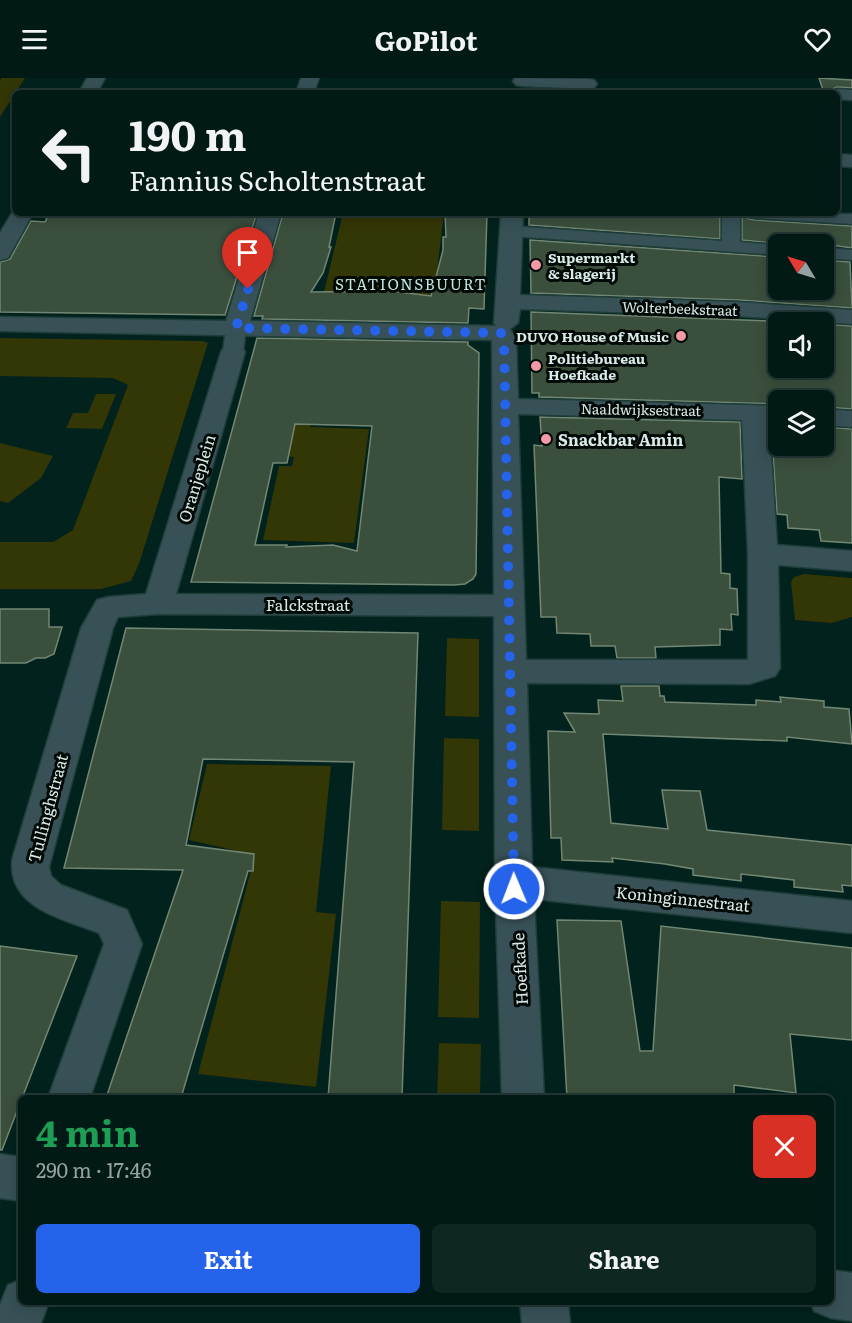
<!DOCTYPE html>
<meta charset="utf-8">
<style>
body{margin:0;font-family:Literata,serif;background:#0f2723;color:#f1f3f6;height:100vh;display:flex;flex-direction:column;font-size:22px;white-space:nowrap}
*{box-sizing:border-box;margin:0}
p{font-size:20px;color:#96a1a1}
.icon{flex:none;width:33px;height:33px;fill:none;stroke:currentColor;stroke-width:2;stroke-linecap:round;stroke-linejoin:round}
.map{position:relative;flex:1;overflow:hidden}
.panel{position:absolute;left:18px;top:1017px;width:816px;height:210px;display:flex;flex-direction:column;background:#011a16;border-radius:9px;box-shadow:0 3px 15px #0003,0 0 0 2px #233835}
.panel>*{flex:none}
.banner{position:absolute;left:12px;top:12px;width:828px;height:126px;border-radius:9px;box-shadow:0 3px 15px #0003,0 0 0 2px #233835;background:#011a16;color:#f1f3f6;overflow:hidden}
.needle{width:39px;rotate:308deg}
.buttons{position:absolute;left:768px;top:156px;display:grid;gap:12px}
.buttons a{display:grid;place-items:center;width:66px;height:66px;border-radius:9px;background:#011a16;box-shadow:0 3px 15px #0003,0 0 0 2px #233835;font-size:30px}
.pin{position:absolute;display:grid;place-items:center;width:51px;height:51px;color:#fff;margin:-62px -26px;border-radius:50% 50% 50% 0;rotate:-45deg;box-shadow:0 0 6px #0007}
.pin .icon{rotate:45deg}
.me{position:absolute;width:66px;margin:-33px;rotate:359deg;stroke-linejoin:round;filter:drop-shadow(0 0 4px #0008)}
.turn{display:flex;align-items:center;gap:21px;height:126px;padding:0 18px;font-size:27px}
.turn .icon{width:78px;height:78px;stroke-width:2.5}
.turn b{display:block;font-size:42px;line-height:51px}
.round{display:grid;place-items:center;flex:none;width:63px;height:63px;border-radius:9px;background:#0f2723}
.summary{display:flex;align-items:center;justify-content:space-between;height:102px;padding:0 18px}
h1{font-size:36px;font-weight:700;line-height:45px;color:#1e9e55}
.button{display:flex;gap:12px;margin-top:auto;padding:12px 18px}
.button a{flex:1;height:69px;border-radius:9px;background:#2563eb;color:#fff;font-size:24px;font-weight:700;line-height:69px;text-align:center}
.button a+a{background:#0f2723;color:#f1f3f6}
header{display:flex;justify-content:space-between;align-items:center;height:78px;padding:0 18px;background:#011a16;font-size:27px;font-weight:700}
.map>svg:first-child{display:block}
.green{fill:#333605}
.building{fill:#3b4f3d;stroke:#728773;stroke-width:1.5;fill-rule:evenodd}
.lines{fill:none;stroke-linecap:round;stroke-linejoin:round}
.pedestrian-casing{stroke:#1f3e39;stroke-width:3}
.minor-casing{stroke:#1f3e39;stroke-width:3}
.pedestrian{fill:#375157;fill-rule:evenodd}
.minor{fill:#375157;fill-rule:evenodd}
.route{stroke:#2563eb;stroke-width:10;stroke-dasharray:0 18}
.poi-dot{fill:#f49aa6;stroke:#010907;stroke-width:2}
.labels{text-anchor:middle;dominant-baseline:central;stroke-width:6;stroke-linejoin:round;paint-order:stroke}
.far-poi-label{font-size:14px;font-weight:bold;fill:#d9ebe7;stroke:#010907;text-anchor:start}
.far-street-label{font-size:14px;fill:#d9ebe7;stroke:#010907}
.far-neighbourhood-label{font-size:15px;letter-spacing:1.5px;fill:#c2e6df;stroke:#010907}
.poi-label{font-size:16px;font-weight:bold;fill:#d9ebe7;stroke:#010907;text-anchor:start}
.street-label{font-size:16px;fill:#d9ebe7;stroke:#010907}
</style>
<header><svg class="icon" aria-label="menu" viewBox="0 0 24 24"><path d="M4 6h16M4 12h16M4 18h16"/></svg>GoPilot<svg class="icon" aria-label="heart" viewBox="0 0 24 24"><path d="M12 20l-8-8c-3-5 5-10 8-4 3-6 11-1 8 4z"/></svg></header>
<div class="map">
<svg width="852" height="1245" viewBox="0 0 852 1245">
<rect width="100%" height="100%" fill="#01221d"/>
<!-- green -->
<g class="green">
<polygon points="2,0 25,0 0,39 0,2"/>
<polygon points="343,135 444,135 434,218 324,214"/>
<polygon points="0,260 202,263 208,265 139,486 131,503 101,511 0,511 0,464 53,464 73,452 128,307 113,300 0,298"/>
<polygon points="96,316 116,316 102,351 66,350 73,335 88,335"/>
<polygon points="292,320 315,321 310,349 369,351 354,465 263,462 279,388 292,388 294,379 279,378"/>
<polygon points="0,365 53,378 41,400 8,425 0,423"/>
<polygon points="804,496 852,500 852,539 832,545 795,542 791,504 794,499"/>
<polygon points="447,560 479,561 479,639 445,638"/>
<polygon points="444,660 479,661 479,753 442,752"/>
<polygon points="207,686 331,688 316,834 336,836 316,1009 198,996 255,777 189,762"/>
<polygon points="441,823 480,824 479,940 438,939"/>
<polygon points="439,965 481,966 480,1020 437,1020"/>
</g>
<!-- building -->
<g class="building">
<polygon points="819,0 852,2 852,10 837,9 824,15"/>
<polygon points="49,135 257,135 225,237 0,234 0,184 10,181 31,143 45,144"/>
<polygon points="283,135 336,135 329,169 331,169 323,195 311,214 391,213 431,218 443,172 443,159 446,159 445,135 487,135 484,231 469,230 468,245 262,241 263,238 254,238"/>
<polygon points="529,135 720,135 720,161 529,147"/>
<polygon points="742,135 749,141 755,142 852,148 852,170 824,166 780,166 742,162"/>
<polygon points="530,162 778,179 778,212 824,212 824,182 850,184 852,230 738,222 531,215"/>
<polygon points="531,234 798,244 778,244 778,290 824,290 824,246 852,248 852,331 824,329 824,322 778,322 778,326 539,319 539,315 532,315"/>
<path d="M 257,260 L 468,264 L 468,267 L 479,275 L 476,496 L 473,501 L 465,506 L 454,507 L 191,504 ZM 295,346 L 372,348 L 357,473 L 333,467 L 286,469 L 287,467 L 255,467 L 273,385 L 287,385 Z"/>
<polygon points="540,339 740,344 742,401 719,399 721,495 730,496 730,510 737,511 738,537 731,536 732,552 720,551 720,567 655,569 656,580 617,580 615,568 591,568 590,556 557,555 556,539 541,539 534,367 542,368"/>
<polygon points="778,344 778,368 824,368 824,349 852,351 852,465 821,463 819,452 788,450 787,437 777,436 771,345"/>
<polygon points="0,531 49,531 49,549 62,549 54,576 45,580 36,580 26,585 0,585"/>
<polygon points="126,550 418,555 402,1020 328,1020 354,684 203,681 186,767 254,776 253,793 248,793 181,1020 106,1020 183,792 64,790"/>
<polygon points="621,608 659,608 660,618 664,618 665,624 756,627 756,622 781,624 780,619 824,623 824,629 849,631 852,666 787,659 787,663 603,656 611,745 668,751 662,712 700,713 707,752 852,767 852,808 842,807 843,814 794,809 794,802 741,796 741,803 693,797 693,791 665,786 612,780 613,784 562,782 561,760 551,760 548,653 575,654 564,635 599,636 598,622 623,623"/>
<polygon points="557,842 621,843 640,973 653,973 661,848 852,870 852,962 790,956 796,1015 734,1007 734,1020 567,1020"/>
<polygon points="0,868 77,878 2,1072 0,1072"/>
</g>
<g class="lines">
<!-- pedestrian casing -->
<g class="pedestrian-casing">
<g id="pedestrian">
<polygon points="722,135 740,135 740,164 778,167 778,177 511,158 505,157 502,153 505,149 511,148 722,163"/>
<polygon points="746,135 852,136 852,146 755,140 749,139"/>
<polygon points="824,170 852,172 852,182 824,180"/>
<polygon points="236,244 243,246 246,250 243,274 240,278 226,278 223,274 226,250 229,246"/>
</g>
</g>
<!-- minor casing -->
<g class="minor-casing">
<g id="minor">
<polygon points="87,0 105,0 97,15 79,15"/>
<polygon points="301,0 319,0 314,15 296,15"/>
<polygon points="515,0 588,1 594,2 597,6 594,10 588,11 522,8 516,7 513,3"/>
<polygon points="837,11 852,12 852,22 837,21 837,15 829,15"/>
<polygon points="837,76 852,77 852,89 837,88"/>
<polygon points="15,130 15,135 33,135 8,180 0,182 0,155"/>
<path d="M 259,135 L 281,135 L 250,243 L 496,248 L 494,245 L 501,135 L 523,135 L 520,217 L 738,224 L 852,232 L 852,246 L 738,238 L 520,231 L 518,245 L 510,251 L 516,261 L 518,321 L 778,328 L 778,342 L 769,343 L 777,467 L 852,473 L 852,493 L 778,487 L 780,590 L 775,598 L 749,606 L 527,605 L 532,789 L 852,823 L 852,855 L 534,821 L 544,1020 L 502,1020 L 495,803 L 494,538 L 158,536 L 118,539 L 113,550 L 49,789 L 51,798 L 61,807 L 127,832 L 142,866 L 90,1020 L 48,1020 L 104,866 L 99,855 C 67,842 13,832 12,789 C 11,781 16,770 18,762 L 81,550 L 97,522 L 108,519 L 146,516 L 221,274 L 224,269 L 233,267 L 242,269 L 245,274 L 176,516 L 494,517 L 492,262 L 0,253 L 0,239 L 226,243 ZM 518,336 L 742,342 L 748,476 L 748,582 L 526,582 Z"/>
<polygon points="824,331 852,333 852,349 824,347"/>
<polygon points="0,1076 21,1079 21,1123 0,1120"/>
<polygon points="831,1192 852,1195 852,1243 831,1240 814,1233 811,1224 831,1224"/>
<polygon points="21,1202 21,1224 49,1224 41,1245 0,1245 0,1227 8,1207"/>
<polygon points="520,1224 568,1224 570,1245 522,1245"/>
</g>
</g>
<!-- pedestrian -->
<use href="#pedestrian" class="pedestrian"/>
<!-- minor -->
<use href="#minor" class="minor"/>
</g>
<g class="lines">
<!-- route -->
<polyline class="route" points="248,211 236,250 501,255 504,261 514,811"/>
</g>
<!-- markers -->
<g class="poi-dot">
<circle cx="536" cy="187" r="6"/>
<circle cx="681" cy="258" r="6"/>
<circle cx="536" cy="288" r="6"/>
<circle cx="546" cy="361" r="6"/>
</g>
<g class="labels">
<!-- far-poi labels -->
<g class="far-poi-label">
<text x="548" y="179">Supermarkt<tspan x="548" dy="16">&amp; slagerij</tspan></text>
<text x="669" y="258" text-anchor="end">DUVO House of Music</text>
<text x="548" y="280">Politiebureau<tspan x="548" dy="16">Hoefkade</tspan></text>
</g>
<!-- far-street labels -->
<g class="far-street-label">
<text transform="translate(680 230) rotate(2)">Wolterbeekstraat</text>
<text transform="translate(641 331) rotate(1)">Naaldwijksestraat</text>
</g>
<!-- far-neighbourhood labels -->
<g class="far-neighbourhood-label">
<text x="411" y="205">STATIONSBUURT</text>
</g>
<!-- poi labels -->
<g class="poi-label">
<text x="558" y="361">Snackbar Amin</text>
</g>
<!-- street labels -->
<g class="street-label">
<text transform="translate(196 400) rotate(-73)">Oranjeplein</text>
<text x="308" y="526">Falckstraat</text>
<text transform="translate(47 730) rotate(-75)">Tullinghstraat</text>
<text transform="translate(683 820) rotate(6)">Koninginnestraat</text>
<text transform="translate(519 891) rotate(-93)">Hoefkade</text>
</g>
</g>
</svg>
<div class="buttons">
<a><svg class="needle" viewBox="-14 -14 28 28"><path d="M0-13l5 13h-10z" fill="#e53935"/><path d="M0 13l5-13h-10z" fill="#96a1a1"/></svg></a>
<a><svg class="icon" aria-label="sound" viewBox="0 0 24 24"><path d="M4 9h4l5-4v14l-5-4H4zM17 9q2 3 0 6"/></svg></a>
<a><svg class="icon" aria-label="layers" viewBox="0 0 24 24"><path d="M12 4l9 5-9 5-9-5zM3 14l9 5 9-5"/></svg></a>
</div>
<div class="pin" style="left:248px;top:211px;background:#d93025"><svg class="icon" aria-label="arrive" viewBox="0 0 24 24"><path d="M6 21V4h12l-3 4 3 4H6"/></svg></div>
<svg class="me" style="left:514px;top:811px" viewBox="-20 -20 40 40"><circle r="17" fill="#2563eb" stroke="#fff" stroke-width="3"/><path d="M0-11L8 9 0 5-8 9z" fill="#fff"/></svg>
<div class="banner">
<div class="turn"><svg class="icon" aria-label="left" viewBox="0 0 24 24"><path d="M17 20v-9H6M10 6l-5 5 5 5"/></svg><div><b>190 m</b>Fannius Scholtenstraat</div></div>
</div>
<section class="panel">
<div class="summary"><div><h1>4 min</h1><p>290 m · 17:46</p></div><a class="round" style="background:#d93025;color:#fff"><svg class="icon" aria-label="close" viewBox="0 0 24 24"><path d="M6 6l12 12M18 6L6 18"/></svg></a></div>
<div class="button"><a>Exit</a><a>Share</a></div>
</section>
</div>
